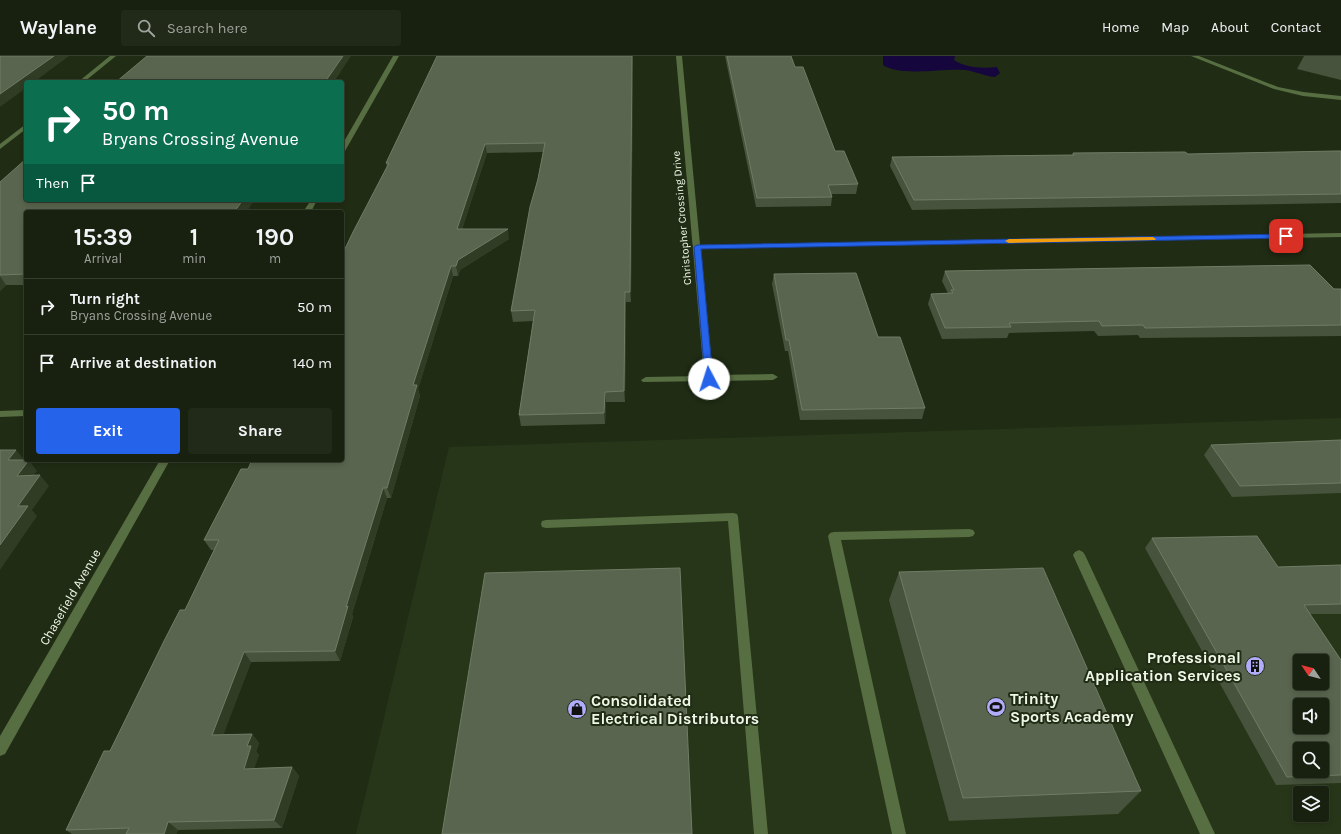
<!DOCTYPE html>
<style>
body{margin:0;font-family:Karla,sans-serif;background:#212918;color:#f1f3f6;height:100vh;display:flex;flex-direction:column;font-size:15px;white-space:nowrap}
*{box-sizing:border-box;margin:0}
p{font-size:13px;color:#9fa39e}
.icon{flex:none;width:22px;height:22px;fill:none;stroke:currentColor;stroke-width:2;stroke-linecap:round;stroke-linejoin:round}
.map{position:relative;flex:1;overflow:hidden}
.drawer{position:absolute;left:24px;top:154px;width:320px;height:252px;display:flex;flex-direction:column;background:#18210f;border-radius:4px;box-shadow:0 2px 6px #0003,0 0 0 1px #363e2f}
.drawer>*{flex:none}
.banner{position:absolute;left:24px;top:24px;width:320px;height:122px;border-radius:4px;box-shadow:0 2px 6px #0003,0 0 0 1px #363e2f;background:#0b6e4f;color:#fff;overflow:hidden}
.needle{width:26px;rotate:305deg}
.tools{position:absolute;left:1293px;top:598px;display:grid;gap:8px}
.tools a{display:grid;place-items:center;width:36px;height:36px;border-radius:4px;background:#18210f;box-shadow:0 2px 6px #0003,0 0 0 1px #363e2f;font-size:20px}
.pin{position:absolute;display:grid;place-items:center;width:34px;height:34px;color:#fff;margin:-17px;border-radius:8px;box-shadow:0 2px 6px #0006}
.me{position:absolute;width:44px;margin:-22px;rotate:355deg;stroke-linejoin:round;filter:drop-shadow(0 0 3px #0008)}
.turn{display:flex;align-items:center;gap:14px;height:84px;padding:0 12px;font-size:18px}
.turn .icon{width:52px;height:52px;stroke-width:2.5}
.turn b{display:block;font-size:28px;line-height:34px}
.then{display:flex;align-items:center;height:38px;padding:0 12px;background:#0003;gap:8px;font-size:15px}
.eta{display:flex;justify-content:space-evenly;align-items:center;height:68px;text-align:center}
.eta b{font-size:24px;font-weight:700;line-height:28px}
.primary-button{display:flex;gap:8px;margin-top:auto;padding:8px 12px}
.primary-button a{flex:1;height:46px;border-radius:4px;background:#2563eb;color:#fff;font-size:16px;font-weight:700;line-height:46px;text-align:center}
.primary-button a+a{background:#212918;color:#f1f3f6}
ul{padding:0;list-style:none}
li{display:flex;align-items:center;gap:12px;height:56px;padding:0 12px;border-top:1px solid #363e2f}
li div{flex:1}
li b{display:block;font-size:15px}
li em{font-style:normal}
header{display:flex;align-items:center;gap:24px;box-sizing:border-box;height:56px;padding:0 20px;background:#18210f;border-bottom:1px solid #363e2f}
header strong{font-size:19px}
nav{display:flex;gap:22px;margin-inline-start:auto;font-size:14px}
.search{width:280px;height:36px;background:#212918;display:flex;align-items:center;gap:10px;box-sizing:border-box;padding:0 14px;border-radius:4px;color:#9fa39e;font-size:15px}
.map>svg:first-child{display:block}
.built{fill:#273618;fill-rule:evenodd}
.water{fill:#15063d}
.lines{fill:none;stroke-linecap:round;stroke-linejoin:round}
.lane{fill:#576e42;fill-rule:evenodd}
.street{fill:#576e42;fill-rule:evenodd}
.wall{fill:#47533c}
.shaded-wall{fill:#303c24}
.building{fill:#59654e;stroke:#707c66;fill-rule:evenodd}
.route{fill:#2563eb;stroke:#184099}
.slow{fill:#f59e0b}
.labels{text-anchor:middle;dominant-baseline:central;stroke-width:4;stroke-linejoin:round;paint-order:stroke}
.far-street-label{font-size:11px;fill:#eff7e8;stroke:#202c14}
.street-label{font-size:13px;fill:#eff7e8;stroke:#202c14}
.near-poi-label{font-size:16px;font-weight:bold;fill:#eff7e8;stroke:#202c14;text-anchor:start}
</style>
<header>
<strong>Waylane</strong>
<div class="search"><svg class="icon" aria-label="search" viewBox="0 0 24 24"><circle cx="10" cy="10" r="6"/><path d="M15 15l6 6"/></svg>Search here</div>
<nav><a>Home</a><a>Map</a><a>About</a><a>Contact</a></nav>
</header>
<div class="map">
<svg width="1341" height="778" viewBox="0 0 1341 778">
<rect width="100%" height="100%" fill="#202c14"/>
<!-- built -->
<path class="built" d="M 1341,362 L 1341,778 L 356,778 L 449,391 ZM 1300,605 L 1322,605 L 1322,627 L 1300,627 ZM 1300,649 L 1322,649 L 1322,671 L 1300,671 ZM 1300,693 L 1322,693 L 1322,715 L 1300,715 ZM 1300,737 L 1322,737 L 1322,759 L 1300,759 Z"/>
<!-- water -->
<path class="water" d="M 883,0 L 955,0 L 954,4 C 967,13 984,12 997,11 L 1000,17 L 995,21 C 984,20 975,15 965,14 C 943,12 900,21 883,9 Z"/>
<g class="lines">
<!-- lane -->
<g class="lane">
<polygon points="1191,0 1199,0 1278,31 1303,36 1341,40 1341,44 1303,40 1274,33"/>
<polygon points="733,457 737,458 738,461 768,778 754,778 728,465 546,472 542,471 541,468 542,465 546,464"/>
<polygon points="969,473 973,474 975,477 973,480 969,481 841,484 906,778 892,778 828,480 830,477 834,476"/>
<polygon points="1079,494 1083,496 1085,499 1215,778 1200,778 1073,499 1075,496"/>
</g>
<!-- street -->
<g class="street">
<polygon points="110,0 116,0 84,26 78,26"/>
<polygon points="393,0 399,0 345,95 342,97 342,89"/>
<polygon points="676,0 682,0 700,189 1341,177 1341,181 701,193 713,319 773,318 778,321 773,324 643,326 641,324 646,321 704,320"/>
<polygon points="26,68 26,73 0,93 0,88"/>
<polygon points="311,144 317,144 311,156 303,156"/>
<polygon points="26,354 26,360 0,361 0,355"/>
<polygon points="160,404 170,404 5,698 0,700 0,680"/>
</g>
</g>
<!-- wall -->
<g class="wall">
<polygon points="633,0 631,246 626,246 625,346 606,346 605,368 521,370 519,359 533,265 513,266 511,255 543,96 487,97 462,173 509,183 460,214 458,220 453,220 418,333 420,340 391,442 387,442 352,558 353,561 340,605 251,606 223,678 252,678 259,687 256,696 259,699 254,712 292,711 299,720 282,772 178,774 176,778 72,778 66,774 110,695 185,554 214,494 211,494 204,484 248,413 387,111 386,107"/>
<polygon points="725,0 791,0 795,11 835,95 858,128 856,138 831,138 832,141 831,150 756,151"/>
<polygon points="1304,0 1341,0 1341,24 1297,13"/>
<polygon points="1341,95 1341,147 912,154 890,110 892,101 1072,99 1073,97 1188,98"/>
<polygon points="0,126 26,144 254,144 246,156 26,156 26,229 6,229 0,235"/>
<polygon points="945,215 1341,233 1341,280 1140,282 1138,279 1098,280 1094,275 1009,277 1007,282 942,283 928,248 931,238 948,237 942,225"/>
<polygon points="774,218 878,281 925,352 922,363 800,364 788,295 785,295 772,228"/>
<polygon points="1341,384 1341,437 1232,441 1204,399 1211,389"/>
<polygon points="1152,482 1278,511 1341,509 1341,558 1310,558 1341,604 1341,727 1276,729 1145,492"/>
<polygon points="899,516 1141,735 1118,758 949,765 889,544"/>
</g>
<!-- shaded-wall -->
<g class="shaded-wall">
<polygon points="54,0 69,0 34,26 26,26 26,32 0,51 0,38"/>
<polygon points="343,0 351,0 334,26 325,26"/>
<polygon points="632,0 633,0 631,246 630,236"/>
<polygon points="485,88 487,97 459,183 457,173"/>
<polygon points="243,144 254,144 246,156 234,156"/>
<polygon points="508,173 509,183 460,214 458,220 456,210 458,204"/>
<polygon points="451,210 453,220 418,333 420,340 391,442 387,432 413,329"/>
<polygon points="0,220 6,229 0,235"/>
<polygon points="625,236 626,246 625,346 624,335"/>
<polygon points="605,336 606,346 605,368 604,357"/>
<polygon points="16,394 25,404 8,404"/>
<polygon points="29,404 37,415 26,430 17,420"/>
<polygon points="40,419 49,430 32,454 37,460 0,514 0,489 18,450"/>
<polygon points="383,432 387,442 352,558 353,561 340,605 335,595 346,551"/>
<polygon points="244,596 251,606 220,688 212,679"/>
<polygon points="252,678 259,687 256,696 259,699 251,722 244,713 247,690"/>
<polygon points="292,711 299,720 282,772 274,764"/>
<polygon points="168,766 178,774 176,778 164,778"/>
</g>
<!-- building -->
<g class="building">
<polygon points="0,0 54,0 0,38"/>
<polygon points="147,0 343,0 325,26 116,26"/>
<polygon points="437,0 632,0 630,236 625,236 624,335 605,336 604,357 519,359 535,254 511,255 530,151 538,123 545,87 485,88 457,173 508,173 458,204 456,210 451,210 413,329 417,329 387,432 383,432 346,551 348,550 335,595 244,596 212,679 252,678 247,690 251,690 244,713 292,711 274,764 168,766 164,778 126,778 129,772 66,774 104,695 110,695 164,585 180,554 185,554 219,484 204,484 241,413 248,413 252,404 342,404 342,199 353,176 389,107 386,107"/>
<polygon points="727,0 791,0 795,11 803,11 835,95 844,95 858,128 828,129 832,141 757,142"/>
<polygon points="1335,95 1341,95 1341,138 914,144 892,101 1074,99 1073,97 1185,96 1188,98"/>
<polygon points="26,103 26,144 243,144 234,156 26,156 26,218 0,219 0,126"/>
<polygon points="1310,209 1334,233 1341,233 1341,269 1145,272 1143,269 1102,270 1099,265 1009,267 1011,271 945,272 931,238 953,237 951,234 954,234 945,215"/>
<polygon points="856,217 878,281 900,281 925,352 802,354 789,284 786,284 774,218"/>
<polygon points="1341,384 1341,427 1240,430 1211,389"/>
<polygon points="0,394 16,394 8,404 29,404 17,420 40,419 18,450 28,450 0,489"/>
<path d="M 1257,480 L 1278,511 L 1341,509 L 1341,548 L 1304,549 L 1341,604 L 1341,719 L 1287,721 L 1152,482 ZM 1300,605 L 1322,605 L 1322,627 L 1300,627 ZM 1300,649 L 1322,649 L 1322,671 L 1300,671 ZM 1300,693 L 1322,693 L 1322,715 L 1300,715 Z"/>
<polygon points="680,512 692,778 442,778 485,517"/>
<polygon points="1043,512 1141,735 963,742 899,516"/>
</g>
<!-- route -->
<polygon class="route" points="1286,178 1290,180 1289,182 701,193 713,323 709,325 705,323 694,191 697,189"/>
<!-- slow -->
<polygon class="slow" points="1153,181 1156,183 1155,184 1009,187 1005,185 1009,183"/>
<!-- icons -->
<defs>
<g id="building-disc" transform="scale(1)"><circle r="9.5" fill="#b1adfa" stroke="#202c14"/><path d="M-4-6H4V6H1V3H-1V6H-4ZM-2.5-4.3h1.7v1.8h-1.7ZM.8-4.3h1.7v1.8H.8ZM-2.5-1h1.7V.8h-1.7ZM.8-1h1.7V.8H.8Z" fill="#111"/></g>
<g id="stadium-disc" transform="scale(1)"><circle r="9.5" fill="#b1adfa" stroke="#202c14"/><path d="M0-5a6.5 5 0 1 0 0 10a6.5 5 0 1 0 0-10ZM-3.5-1.8h7v3.6h-7Z" fill="#111"/></g>
<g id="shop-disc" transform="scale(1)"><circle r="9.5" fill="#b1adfa" stroke="#202c14"/><path d="M-5-2.5h2.3a2.7 3.5 0 0 1 5.4 0H5L5.5 6h-11ZM-1.5-2.5h3a1.5 2.3 0 0 0-3 0Z" fill="#111"/></g>
</defs>
<g fill-rule="evenodd">
<use href="#building-disc" x="1255" y="610"/>
<use href="#stadium-disc" x="996" y="651"/>
<use href="#shop-disc" x="577" y="653"/>
</g>
<g class="labels">
<!-- far-street labels -->
<g class="far-street-label">
<text transform="translate(682 162) rotate(-95)">Christopher Crossing Drive</text>
</g>
<!-- street labels -->
<g class="street-label">
<text transform="translate(70 541) rotate(-60)">Chasefield Avenue</text>
</g>
<!-- near-poi labels -->
<g class="near-poi-label">
<text x="1241" y="601" text-anchor="end">Professional<tspan x="1241" dy="18">Application Services</tspan></text>
<text x="1010" y="642">Trinity<tspan x="1010" dy="18">Sports Academy</tspan></text>
<text x="591" y="644">Consolidated<tspan x="591" dy="18">Electrical Distributors</tspan></text>
</g>
</g>
</svg>
<div class="tools">
<a><svg class="needle" viewBox="-14 -14 28 28"><path d="M0-13l5 13h-10z" fill="#e53935"/><path d="M0 13l5-13h-10z" fill="#9fa39e"/></svg></a>
<a><svg class="icon" aria-label="sound" viewBox="0 0 24 24"><path d="M4 9h4l5-4v14l-5-4H4zM17 9q2 3 0 6"/></svg></a>
<a><svg class="icon" aria-label="search" viewBox="0 0 24 24"><circle cx="10" cy="10" r="6"/><path d="M15 15l6 6"/></svg></a>
<a><svg class="icon" aria-label="layers" viewBox="0 0 24 24"><path d="M12 4l9 5-9 5-9-5zM3 14l9 5 9-5"/></svg></a>
</div>
<div class="pin" style="left:1286px;top:180px;background:#d93025"><svg class="icon" aria-label="arrive" viewBox="0 0 24 24"><path d="M6 21V4h12l-3 4 3 4H6"/></svg></div>
<svg class="me" style="left:709px;top:323px" viewBox="-20 -20 40 40"><circle r="19" fill="#fff"/><path d="M0-13L10 11 0 6-10 11z" fill="#2563eb"/></svg>
<div class="banner">
<div class="turn"><svg class="icon" aria-label="right" viewBox="0 0 24 24"><path d="M7 20v-9h11M14 6l5 5-5 5"/></svg><div><b>50 m</b>Bryans Crossing Avenue</div></div>
<div class="then">Then<svg class="icon" aria-label="arrive" viewBox="0 0 24 24"><path d="M6 21V4h12l-3 4 3 4H6"/></svg></div>
</div>
<section class="drawer">
<div class="eta">
<div><b>15:39</b><p>Arrival</p></div>
<div><b>1</b><p>min</p></div>
<div><b>190</b><p>m</p></div>
</div>
<ul>
<li><svg class="icon" aria-label="right" viewBox="0 0 24 24"><path d="M7 20v-9h11M14 6l5 5-5 5"/></svg><div><b>Turn right</b><p>Bryans Crossing Avenue</p></div><em>50 m</em></li>
<li><svg class="icon" aria-label="arrive" viewBox="0 0 24 24"><path d="M6 21V4h12l-3 4 3 4H6"/></svg><div><b>Arrive at destination</b></div><em>140 m</em></li>
</ul>
<div class="primary-button"><a>Exit</a><a>Share</a></div>
</section>
</div>
